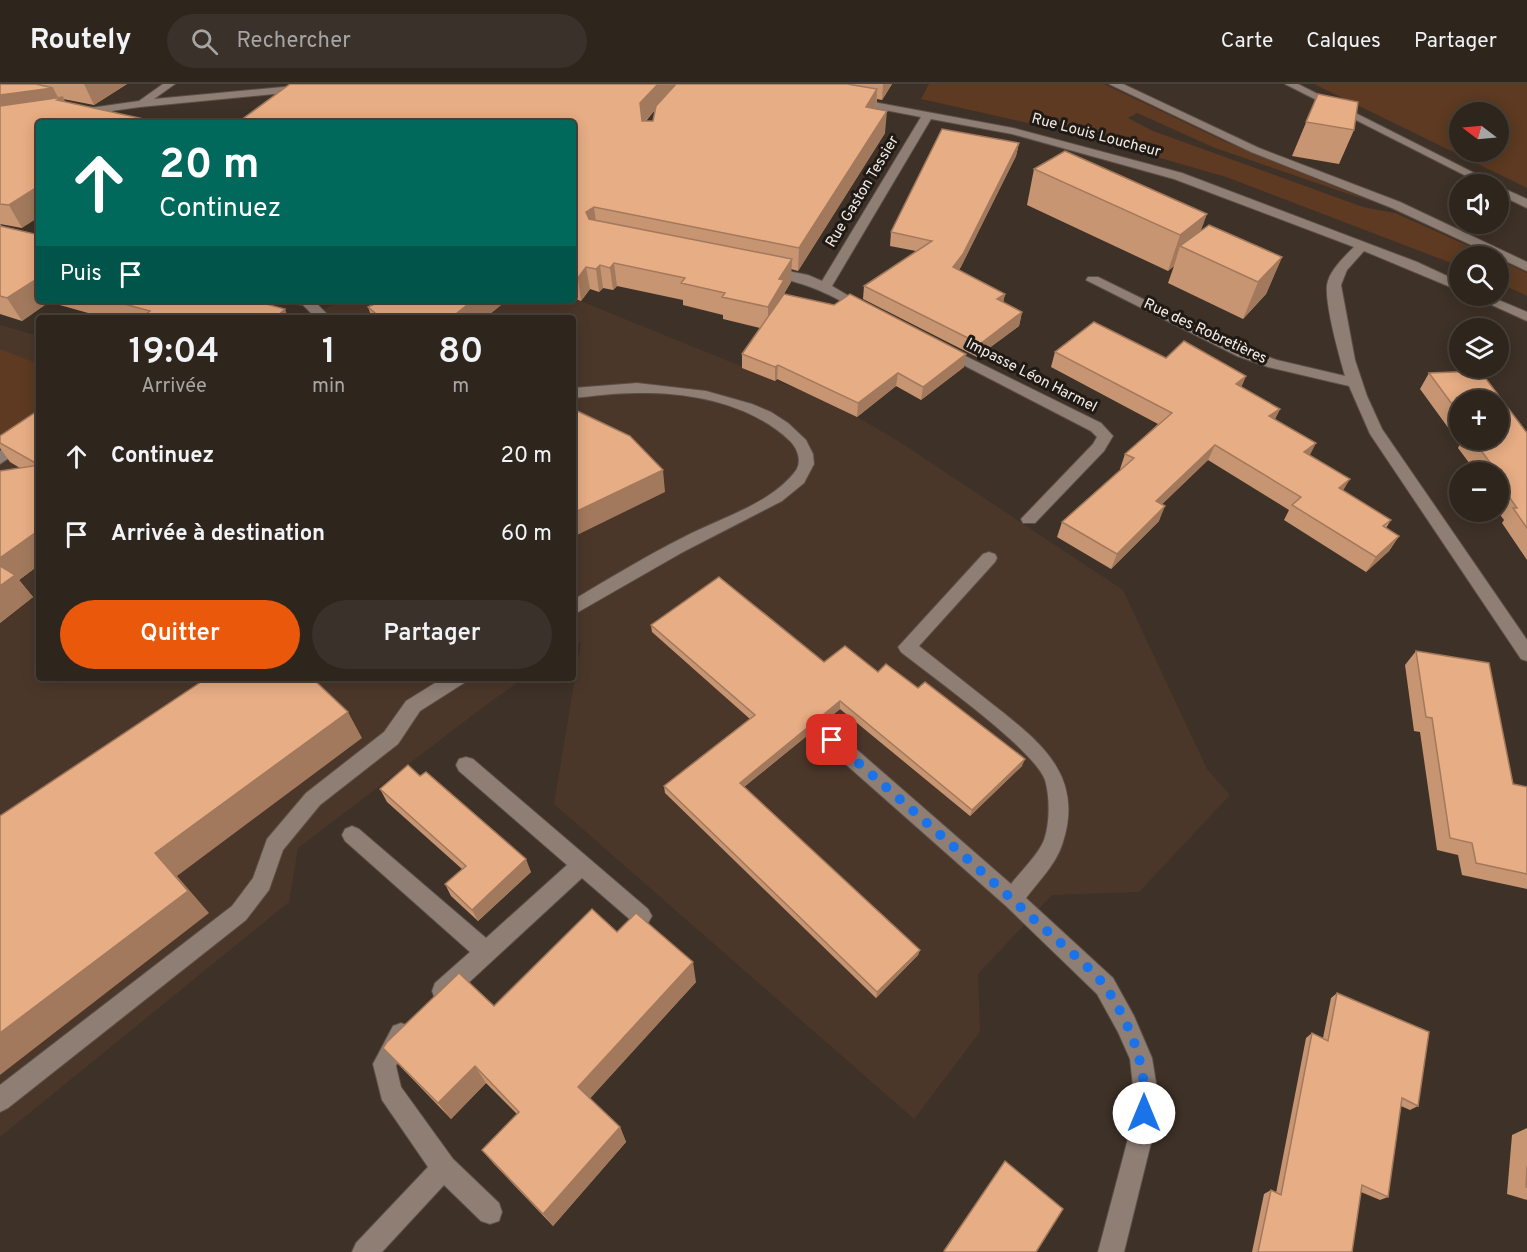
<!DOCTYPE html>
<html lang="fr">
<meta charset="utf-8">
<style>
body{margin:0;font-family:Overpass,sans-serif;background:#3a312a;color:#f1f3f6;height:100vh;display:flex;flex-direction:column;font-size:22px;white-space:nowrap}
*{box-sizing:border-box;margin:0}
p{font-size:20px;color:#a7a5a4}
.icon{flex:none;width:33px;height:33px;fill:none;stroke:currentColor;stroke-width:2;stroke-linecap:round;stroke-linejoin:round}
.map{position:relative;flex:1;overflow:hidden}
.drawer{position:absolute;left:36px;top:231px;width:540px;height:366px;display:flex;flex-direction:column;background:#2e251d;border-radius:6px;box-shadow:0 3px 15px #0003,0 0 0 2px #49423b}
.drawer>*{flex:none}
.guide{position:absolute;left:36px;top:36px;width:540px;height:183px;border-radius:6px;box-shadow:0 3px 15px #0003,0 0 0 2px #49423b;background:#00695c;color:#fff;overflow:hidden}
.needle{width:39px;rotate:286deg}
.tools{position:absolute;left:1449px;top:18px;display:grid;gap:12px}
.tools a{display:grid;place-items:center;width:60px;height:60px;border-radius:50%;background:#2e251d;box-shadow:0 3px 15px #0003,0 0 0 2px #49423b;font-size:30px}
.pin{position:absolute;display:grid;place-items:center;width:51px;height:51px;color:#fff;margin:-26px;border-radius:12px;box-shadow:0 3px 9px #0006}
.me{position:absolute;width:66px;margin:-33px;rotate:0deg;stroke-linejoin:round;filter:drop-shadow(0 0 4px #0008)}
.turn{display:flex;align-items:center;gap:21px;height:126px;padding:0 24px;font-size:27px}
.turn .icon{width:78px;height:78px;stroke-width:2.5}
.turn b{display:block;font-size:42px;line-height:51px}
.then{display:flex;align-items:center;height:57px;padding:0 24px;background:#0003;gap:12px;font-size:22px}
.eta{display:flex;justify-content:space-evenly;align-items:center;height:102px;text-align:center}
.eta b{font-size:36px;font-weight:600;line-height:42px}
.action{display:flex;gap:12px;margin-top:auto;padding:12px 24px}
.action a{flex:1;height:69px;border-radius:36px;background:#ea580c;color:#fff;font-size:24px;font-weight:600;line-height:69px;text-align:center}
.action a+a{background:#3a312a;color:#f1f3f6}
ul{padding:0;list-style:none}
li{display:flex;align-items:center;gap:18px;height:78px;padding:0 24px}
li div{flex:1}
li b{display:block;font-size:22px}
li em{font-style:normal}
header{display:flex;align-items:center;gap:36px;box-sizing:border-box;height:84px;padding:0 30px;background:#2e251d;border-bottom:2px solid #49423b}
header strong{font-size:28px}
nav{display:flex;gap:33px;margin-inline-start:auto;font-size:21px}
.search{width:420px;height:54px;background:#3a312a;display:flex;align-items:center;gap:15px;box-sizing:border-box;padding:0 21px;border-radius:33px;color:#a7a5a4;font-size:22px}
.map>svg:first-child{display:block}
.built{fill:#4b372a}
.green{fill:#5d3a21;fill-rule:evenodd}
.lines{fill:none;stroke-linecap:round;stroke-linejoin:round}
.minor-casing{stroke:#5b4f47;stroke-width:2}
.minor{fill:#8e7e74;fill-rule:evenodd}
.wall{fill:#c79572;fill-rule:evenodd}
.shaded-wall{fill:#a2795c}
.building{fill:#e7ad84;stroke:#a2795c;stroke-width:1.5}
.route{stroke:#1a73e8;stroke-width:10;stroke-dasharray:0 18}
.labels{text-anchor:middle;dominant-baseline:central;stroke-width:6;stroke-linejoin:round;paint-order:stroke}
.far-street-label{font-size:15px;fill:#f3eae4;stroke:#201a16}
</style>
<header>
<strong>Routely</strong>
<div class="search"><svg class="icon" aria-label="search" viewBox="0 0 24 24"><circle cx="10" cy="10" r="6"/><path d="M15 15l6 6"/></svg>Rechercher</div>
<nav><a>Carte</a><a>Calques</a><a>Partager</a></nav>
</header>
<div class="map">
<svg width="1527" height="1168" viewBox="0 0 1527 1168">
<rect width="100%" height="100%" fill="#3e3127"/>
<!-- built -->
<g class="built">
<polygon points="573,214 827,317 857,333 898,357 1123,506 1207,685 1230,711 1139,808 1052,811 978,890 980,948 914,1035 554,720 581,558 573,562 573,234 303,234 345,216 573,216"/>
<polygon points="0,241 39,252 39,594 525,594 494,615 298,764 289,818 0,1053"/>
</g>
<!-- green -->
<g class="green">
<polygon points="929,0 1104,0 1226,58 1372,118 1215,64 1137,29 1128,34 1153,47 1363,123 1395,129 1491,172 1460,172 1459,182 1226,93 1073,49 921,15"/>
<path d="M 1314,0 L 1527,0 L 1527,104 ZM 1460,28 L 1498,28 L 1498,68 L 1460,68 Z"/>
<polygon points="1499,176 1527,189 1527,212 1499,199"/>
<polygon points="0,265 39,280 39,338 0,364"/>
</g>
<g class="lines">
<!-- minor casing -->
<g class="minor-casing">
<g id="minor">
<polygon points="163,0 175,0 154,15 305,1 310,4 305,7 140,23 76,32 70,29 76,26 139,17"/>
<polygon points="1109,0 1123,0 1259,64 1400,118 1527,178 1527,187 1392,124 1251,68"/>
<polygon points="1285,0 1298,0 1496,100 1482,100"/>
<path d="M 852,14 L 1013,44 L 1182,89 L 1417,178 L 1460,198 L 1460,207 L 1364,167 L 1347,186 L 1341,201 L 1355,276 L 1367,312 L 1382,345 L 1527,556 L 1527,577 L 1521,575 L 1370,350 L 1349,302 L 1268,283 L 1237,272 L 1086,196 L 1088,193 L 1098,193 L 1247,266 L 1277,276 L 1345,292 C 1339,271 1325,222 1327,201 C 1329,187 1344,173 1354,163 L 1174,95 L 1012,50 L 931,35 L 832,202 L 871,225 L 869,228 C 858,231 848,221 839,216 C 811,201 793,197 763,190 L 761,187 L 768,183 L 808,191 L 822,197 L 921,33 L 848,19 L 848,15 Z"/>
<polygon points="1498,102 1527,115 1527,124 1498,110"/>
<polygon points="1472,212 1489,212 1527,228 1527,237"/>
<polygon points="289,216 313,216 331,234 316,234 303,221 291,219"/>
<polygon points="945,262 1101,339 1113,352 1104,367 1035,439 1023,439 1021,435 1093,360 1097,353 1091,347 940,269 938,266"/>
<path d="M 637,299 L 706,307 L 752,320 L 771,328 L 788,339 L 806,356 L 813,370 L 814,380 L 804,399 L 782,417 L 683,468 L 573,531 L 573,516 C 610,494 646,472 684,453 C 720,434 768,421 794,389 C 803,379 798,365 790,357 C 750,319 689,308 637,309 C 615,309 594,312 573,314 L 573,304 Z"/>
<polygon points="39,342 39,354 0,380 0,367"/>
<path d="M 989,468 L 995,470 L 997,474 L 995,478 L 919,562 C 943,581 967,600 991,619 C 1039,657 1086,691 1062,761 C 1056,780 1038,798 1026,814 L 1113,894 L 1134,932 L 1152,974 L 1158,1011 L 1154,1047 L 1124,1168 L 1098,1168 L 1130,1047 L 1134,1011 L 1130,975 L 1118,948 L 1097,910 L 1006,822 L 825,662 L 823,656 L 825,650 L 832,648 L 839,650 L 1011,800 C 1021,787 1038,771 1044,756 C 1050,739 1050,713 1045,696 C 1033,664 932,593 901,568 L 898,563 L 983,470 Z"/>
<polygon points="443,594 467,594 464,599 420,627 398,660 320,721 283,766 269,806 246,836 8,1024 0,1028 0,1001 232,822 253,794 267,755 306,709 384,648 406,617"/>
<polygon points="466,673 473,675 648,825 652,832 648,839 641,842 634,839 582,794 451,915 443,918 435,915 432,907 435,899 470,868 345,757 342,751 345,745 352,742 359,745 486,854 567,781 459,687 456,681 459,675"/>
<polygon points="401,939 409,942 412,950 396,982 401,1003 453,1075 499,1119 502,1128 499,1137 490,1140 481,1137 444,1101 382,1168 352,1168 356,1159 428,1083 382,1016 373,980 393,942"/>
</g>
</g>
<!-- minor -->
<use href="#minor" class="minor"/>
</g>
<!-- wall -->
<g class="wall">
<polygon points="0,0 127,0 94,21 63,15 39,39 22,144 0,140 2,142 39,151 39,216 251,216 288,234 106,234 49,218 22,237 0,230"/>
<path d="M 290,0 L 892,0 L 882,16 L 877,15 L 876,25 L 885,49 L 798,187 L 791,185 L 791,198 L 783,211 L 964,283 L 921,316 L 896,302 L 857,333 L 777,295 L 775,297 L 742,284 L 742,270 L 760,244 L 723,235 L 723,231 L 683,221 L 683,216 L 617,202 L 613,206 L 603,204 L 599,208 L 590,205 L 581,217 L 573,214 L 573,39 ZM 655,26 L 653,37 L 646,37 Z"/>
<polygon points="1318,10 1354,46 1339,80 1292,72"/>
<polygon points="1019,59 1016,72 959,186 1005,210 1003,219 1022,228 1019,242 977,273 863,215 864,202 916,167 890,162 891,148"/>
<polygon points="1034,85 1201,147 1282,173 1266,210 1243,235 1168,199 1174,182 1168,187 1027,121"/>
<polygon points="507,216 485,234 372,234 368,223"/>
<polygon points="1055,268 1166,274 1246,292 1241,303 1280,325 1275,335 1344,407 1391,436 1386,444 1399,452 1389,467 1366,488 1284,436 1289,426 1208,376 1162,420 1159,437 1111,485 1057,453 1062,438 1121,385 1120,385 1125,370 1158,340 1051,283"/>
<path d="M 1429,289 L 1527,349 L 1527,476 L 1502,439 L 1504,436 L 1498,428 L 1498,388 L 1476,388 L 1458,364 L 1460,360 L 1420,305 ZM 1460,316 L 1498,356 L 1460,356 Z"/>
<polygon points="39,326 39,481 19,496 33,513 0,539 0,387 20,384 10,378 0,364 0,352"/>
<polygon points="651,541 824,578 878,588 1022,682 970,732 840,625 744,703 920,866 918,871 876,914 665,709 664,702 750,635 652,548"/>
<polygon points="1416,567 1513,700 1527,703 1527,805 1462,791 1458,771 1437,766 1420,648 1414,647 1405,581"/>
<polygon points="420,692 531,788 478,837 451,812 445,800 462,785 387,718 380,705"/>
<polygon points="696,898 590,1014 620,1043 626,1058 553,1142 494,1080 482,1066 517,1030 486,999 451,1035 399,981 383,964 494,922"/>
<polygon points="1337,909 1418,1022 1410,1026 1401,1022 1388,1113 1380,1116 1361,1108 1352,1168 1252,1168 1264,1110 1271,1106 1276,1109 1306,954 1312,949 1323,954 1331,914"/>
<polygon points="1527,1044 1527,1116 1507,1110 1512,1051"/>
</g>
<!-- shaded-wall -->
<g class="shaded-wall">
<polygon points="84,0 127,0 94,21"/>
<polygon points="658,0 679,0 642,40 643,59 640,19"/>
<polygon points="883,0 892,0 882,16"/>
<polygon points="53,4 59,15 63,13 74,35 0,35 0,11"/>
<polygon points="877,5 876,27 866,23"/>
<polygon points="887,27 885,49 798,187 799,164"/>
<polygon points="1019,59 1016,72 961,183 951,197 953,183"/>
<polygon points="39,102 39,133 22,144 9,121"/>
<polygon points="594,123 597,146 589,151 586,128"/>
<polygon points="1207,130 1194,166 1180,162 1174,182 1168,187 1180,151"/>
<polygon points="1282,173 1266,210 1243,235 1258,198"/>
<polygon points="792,175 791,198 784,210 783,219 768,245 768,223 779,195"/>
<polygon points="614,179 617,202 613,206 610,184"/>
<polygon points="600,181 603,204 599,208 596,185"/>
<polygon points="586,183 590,205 581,217 578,194"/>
<polygon points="35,196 39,202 39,216 48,216 49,218 22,237 7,214"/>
<polygon points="1005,210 1002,223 997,215"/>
<polygon points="473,216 507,216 485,234 451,234"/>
<polygon points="285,225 288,234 275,234"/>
<polygon points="1022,228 1019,242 977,273 980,260"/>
<polygon points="966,270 964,283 921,316 923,303"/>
<polygon points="778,281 777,295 775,297 775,283"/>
<polygon points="898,289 896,302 857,333 858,319"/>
<polygon points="1246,292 1239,308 1236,300"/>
<polygon points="1280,325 1272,341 1269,332"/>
<polygon points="1316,359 1308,375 1304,368"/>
<polygon points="1215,361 1208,376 1150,432 1156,417"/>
<polygon points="663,386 665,408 573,453 573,429"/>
<polygon points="1350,395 1341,410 1339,404"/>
<polygon points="1165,422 1159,437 1111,485 1117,470"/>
<polygon points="39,446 39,481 19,496 33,513 0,539 0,474"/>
<polygon points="1399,452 1389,467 1366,488 1376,473"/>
<polygon points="840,617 840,625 740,706 740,699"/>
<polygon points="348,628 362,654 177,792 209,829 0,991 0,949 155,769"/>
<polygon points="1025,675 1022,682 970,732 972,726"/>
<polygon points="526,775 531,788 478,837 472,826"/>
<polygon points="920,866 918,871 876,914 877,908"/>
<polygon points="693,878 696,898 586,1019 578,1003"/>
<polygon points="475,982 486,999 451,1035 438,1019"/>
<polygon points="620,1043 626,1058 553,1142 543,1130"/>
</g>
<!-- building -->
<g class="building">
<polygon points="0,0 36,0 53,4 0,11"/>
<polygon points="290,0 658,0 640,19 642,37 653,37 656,22 676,0 847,0 877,5 866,23 887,27 799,164 594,123 586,128 589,135 792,175 779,195 784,196 768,223 722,213 725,209 681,199 685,194 614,179 610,184 600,181 596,185 586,183 578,194 573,192 573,39 237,39"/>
<polygon points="1318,10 1358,18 1354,46 1306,38"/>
<polygon points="63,13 57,16 162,39 39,39 39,102 9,121 0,120 0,22"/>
<polygon points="942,45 1019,59 963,170 953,183 1005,210 997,215 1022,228 980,260 864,202 932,157 891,148"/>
<polygon points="1065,67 1207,130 1180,151 1034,85"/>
<polygon points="1209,141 1282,173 1258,198 1180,162"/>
<polygon points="0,142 39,151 39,197 35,196 7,214 0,212"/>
<polygon points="784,210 834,221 850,210 966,270 923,303 898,289 858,319 778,281 775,283 742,270"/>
<polygon points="110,216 251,216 285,225 275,234 141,234 150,227"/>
<polygon points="383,216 473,216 451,234 381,234 368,223"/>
<polygon points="1094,238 1166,274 1184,257 1246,292 1236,300 1280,325 1269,332 1316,359 1304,368 1350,395 1339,404 1391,436 1383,442 1399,452 1376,473 1292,421 1301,413 1215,361 1156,417 1165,422 1117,470 1062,438 1134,374 1125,370 1172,329 1055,268"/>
<polygon points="1480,287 1527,349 1527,444 1513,424 1517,424 1498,397 1498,388 1493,388 1491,386 1495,385 1473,356 1498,356 1498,316 1460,316 1460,331 1429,289"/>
<polygon points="573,325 630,352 663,386 573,429"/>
<polygon points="39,326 39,381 0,359 0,352"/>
<polygon points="39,381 39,446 0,474 0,387"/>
<polygon points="0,482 15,491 0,502"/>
<polygon points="719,493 824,578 845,562 878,588 886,580 918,604 925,598 1025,675 972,726 840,617 740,699 920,866 877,908 664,702 755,631 651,541"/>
<polygon points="1416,567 1489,579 1513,700 1527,703 1527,790 1476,779 1472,759 1450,754 1432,634 1426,633"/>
<polygon points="207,594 312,594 348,628 155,769 188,807 0,949 0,732"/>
<polygon points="408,681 420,692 426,688 526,775 472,826 445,800 466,782 380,705"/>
<polygon points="592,825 617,848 636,829 693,878 578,1003 620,1043 543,1130 482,1066 519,1028 475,982 438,1019 383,964 387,958 459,889 494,922"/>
<polygon points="1337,909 1429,948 1418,1022 1402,1014 1388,1113 1362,1101 1352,1168 1258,1168 1271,1106 1281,1111 1312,949 1328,957"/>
<polygon points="1005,1077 1063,1125 1036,1168 945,1168 944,1167"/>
<polygon points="1527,1082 1527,1103 1526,1103"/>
</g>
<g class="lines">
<!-- route -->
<path class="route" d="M 832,656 C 902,717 972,778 1040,841 C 1058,857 1095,887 1107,905 C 1131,942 1148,984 1144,1029"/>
</g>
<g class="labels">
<!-- far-street labels -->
<g class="far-street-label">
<text transform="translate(1096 52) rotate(15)">Rue Louis Loucheur</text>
<text transform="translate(863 108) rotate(-59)">Rue Gaston Tessier</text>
<text transform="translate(1205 248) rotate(25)">Rue des Robretières</text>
<text transform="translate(1031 292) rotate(27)">Impasse Léon Harmel</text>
</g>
</g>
</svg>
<div class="tools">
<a><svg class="needle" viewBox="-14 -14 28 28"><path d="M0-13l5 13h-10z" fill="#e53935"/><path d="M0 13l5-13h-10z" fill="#a7a5a4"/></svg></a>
<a><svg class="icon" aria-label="sound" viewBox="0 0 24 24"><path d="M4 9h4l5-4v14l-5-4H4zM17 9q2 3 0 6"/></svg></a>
<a><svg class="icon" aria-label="search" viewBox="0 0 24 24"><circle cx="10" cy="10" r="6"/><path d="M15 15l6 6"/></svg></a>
<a><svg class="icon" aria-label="layers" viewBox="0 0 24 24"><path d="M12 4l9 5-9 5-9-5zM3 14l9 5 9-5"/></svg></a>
<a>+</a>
<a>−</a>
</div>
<div class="pin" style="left:832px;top:656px;background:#d93025"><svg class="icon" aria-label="arrive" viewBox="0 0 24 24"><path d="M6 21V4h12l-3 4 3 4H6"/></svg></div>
<svg class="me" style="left:1144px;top:1029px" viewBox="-20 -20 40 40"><circle r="19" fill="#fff"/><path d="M0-13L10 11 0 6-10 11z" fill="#1a73e8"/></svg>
<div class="guide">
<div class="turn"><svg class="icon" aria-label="ahead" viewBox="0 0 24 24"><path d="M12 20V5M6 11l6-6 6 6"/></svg><div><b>20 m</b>Continuez</div></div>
<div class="then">Puis<svg class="icon" aria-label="arrive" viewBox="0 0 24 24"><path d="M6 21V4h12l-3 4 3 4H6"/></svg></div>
</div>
<section class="drawer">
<div class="eta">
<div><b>19:04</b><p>Arrivée</p></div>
<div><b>1</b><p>min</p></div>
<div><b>80</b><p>m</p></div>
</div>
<ul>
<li><svg class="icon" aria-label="ahead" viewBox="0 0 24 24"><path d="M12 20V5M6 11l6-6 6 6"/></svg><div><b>Continuez</b></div><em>20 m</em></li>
<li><svg class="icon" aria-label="arrive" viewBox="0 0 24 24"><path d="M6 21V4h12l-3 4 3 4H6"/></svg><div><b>Arrivée à destination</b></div><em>60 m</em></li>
</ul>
<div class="action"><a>Quitter</a><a>Partager</a></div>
</section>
</div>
